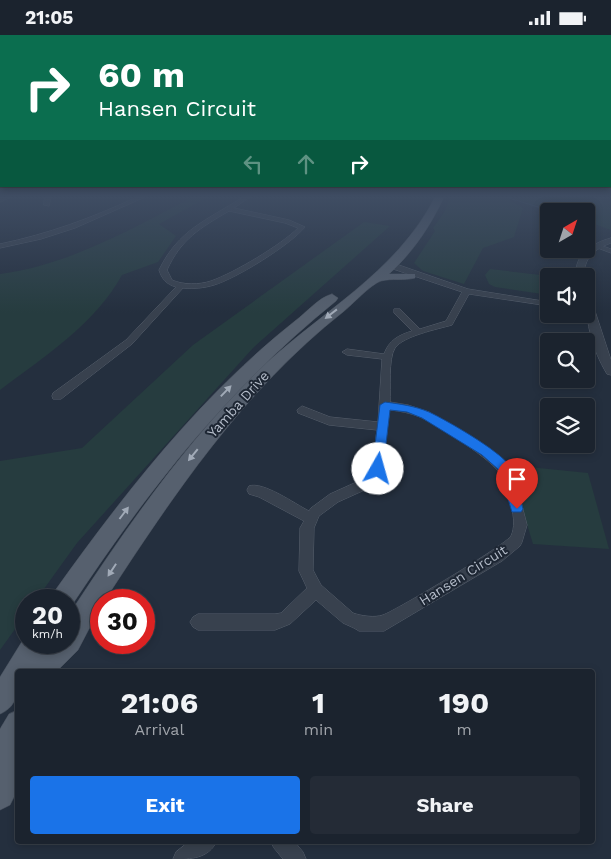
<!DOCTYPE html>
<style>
body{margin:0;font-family:"Work Sans",sans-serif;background:#242b36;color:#f1f3f6;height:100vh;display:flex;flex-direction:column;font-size:19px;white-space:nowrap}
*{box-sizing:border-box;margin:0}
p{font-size:16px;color:#a0a4aa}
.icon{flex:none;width:28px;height:28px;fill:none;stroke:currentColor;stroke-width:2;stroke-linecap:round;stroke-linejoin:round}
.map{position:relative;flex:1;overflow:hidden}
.details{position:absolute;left:15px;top:634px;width:580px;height:175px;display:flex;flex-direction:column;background:#1b232e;border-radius:5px;box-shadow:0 2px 8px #0003,0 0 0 1px #39404a}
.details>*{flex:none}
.hud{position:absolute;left:0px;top:0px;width:611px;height:152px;box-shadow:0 2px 8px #0003,0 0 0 1px #39404a;background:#0b6e4f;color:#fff;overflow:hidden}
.needle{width:32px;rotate:39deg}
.fabs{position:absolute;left:540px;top:168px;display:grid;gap:10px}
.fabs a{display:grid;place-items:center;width:55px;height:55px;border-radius:5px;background:#1b232e;box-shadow:0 2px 8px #0003,0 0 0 1px #39404a;font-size:25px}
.speed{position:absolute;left:15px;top:554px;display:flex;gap:10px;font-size:25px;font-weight:700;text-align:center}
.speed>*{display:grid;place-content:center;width:65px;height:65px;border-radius:50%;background:#1b232e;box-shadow:0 2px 8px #0003,0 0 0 1px #39404a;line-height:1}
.speed small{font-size:12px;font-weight:400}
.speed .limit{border:8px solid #d22;background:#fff;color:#111}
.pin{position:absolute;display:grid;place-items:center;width:42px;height:42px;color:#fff;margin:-51px -21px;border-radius:50% 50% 50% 0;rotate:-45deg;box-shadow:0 0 5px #0007}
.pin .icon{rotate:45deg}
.me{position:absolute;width:55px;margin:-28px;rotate:7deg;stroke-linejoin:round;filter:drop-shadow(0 0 4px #0008)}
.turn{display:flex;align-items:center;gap:18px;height:105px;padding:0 15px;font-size:22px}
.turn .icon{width:65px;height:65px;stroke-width:2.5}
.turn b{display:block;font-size:35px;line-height:42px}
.lanes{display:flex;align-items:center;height:48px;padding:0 15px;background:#0003;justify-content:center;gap:25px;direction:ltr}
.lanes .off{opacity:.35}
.eta{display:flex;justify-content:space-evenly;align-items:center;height:85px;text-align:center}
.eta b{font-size:30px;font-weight:700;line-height:35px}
.button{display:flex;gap:10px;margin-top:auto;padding:10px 15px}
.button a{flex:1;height:58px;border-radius:5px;background:#1a73e8;color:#fff;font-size:20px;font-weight:700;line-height:58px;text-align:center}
.button a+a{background:#242b36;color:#f1f3f6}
.status{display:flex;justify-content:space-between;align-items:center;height:35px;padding:0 25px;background:#1b232e;direction:ltr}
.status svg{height:14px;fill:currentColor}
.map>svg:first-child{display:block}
.green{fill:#263c3f}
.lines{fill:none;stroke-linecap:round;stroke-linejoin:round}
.stream{stroke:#394c67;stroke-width:1}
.minor-casing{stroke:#565f6c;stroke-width:1}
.tertiary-casing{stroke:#565f6c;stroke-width:1}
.primary-casing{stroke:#414a57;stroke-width:1}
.minor{fill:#38414e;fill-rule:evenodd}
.tertiary{fill:#38414e;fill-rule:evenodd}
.primary{fill:#56606e;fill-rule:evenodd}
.oneway{fill:#a1aab7}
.route{fill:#1a73e8;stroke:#114b97}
.labels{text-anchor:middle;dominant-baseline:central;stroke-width:4;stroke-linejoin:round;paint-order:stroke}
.street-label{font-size:14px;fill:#b4bcc9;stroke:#1d2633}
</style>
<div class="status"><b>21:05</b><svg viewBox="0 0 49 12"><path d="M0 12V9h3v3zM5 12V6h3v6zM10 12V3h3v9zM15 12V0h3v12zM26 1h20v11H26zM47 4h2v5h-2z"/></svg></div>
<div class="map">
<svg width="611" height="824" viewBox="0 0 611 824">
<rect width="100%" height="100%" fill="#242f3e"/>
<!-- green -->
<g class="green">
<path d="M 193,162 L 208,162 L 159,189 L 176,201 L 158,227 L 122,240 C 95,289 44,322 0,355 L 0,239 C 69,230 131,194 193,162 Z"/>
<polygon points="450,162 505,162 523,173 514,202 483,213 464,249 423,236 414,228 435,196 433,193 445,176"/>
<polygon points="511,163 587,162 611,166 611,195 586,186 586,176 556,176"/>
<polygon points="364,187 390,191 253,313 77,508 36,565 26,565 26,579 0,615 0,426 82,413 193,310"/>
<polygon points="490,234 549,241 549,260 495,252 489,249 485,240"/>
<polygon points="509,430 588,438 609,514 533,509"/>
</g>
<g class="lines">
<!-- stream -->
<polyline class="stream" points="506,162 551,176"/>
<!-- minor casing -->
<g class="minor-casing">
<g id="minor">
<polygon points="10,162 9,163 0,167 0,163"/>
<polygon points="45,162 51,162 49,171 44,170"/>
<path d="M 137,162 L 145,162 L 75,193 L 41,204 L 0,213 L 0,209 C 48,199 92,183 137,162 Z"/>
<path d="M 243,162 L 250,162 L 234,173 L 289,185 L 305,192 C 290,210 237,243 214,250 C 204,253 194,254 183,253 L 132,309 L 61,364 L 53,364 L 52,361 L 53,358 L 126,305 L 176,252 C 166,249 162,244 159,235 C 179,194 206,186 243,162 ZM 229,176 L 285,188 L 298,193 C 281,210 234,238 211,246 C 199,250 183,250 172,245 L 167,235 C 181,204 200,193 229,176 Z"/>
<polygon points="597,209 611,214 611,218 595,212 594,211"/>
<path d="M 387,228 L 393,228 L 468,254 L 549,267 L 549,271 L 469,259 L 452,290 C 438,294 403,301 395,313 C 388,324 391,354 390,367 L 408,370 L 429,377 L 490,414 L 507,429 L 514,440 L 527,490 L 522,507 L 520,511 L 502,526 L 384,596 L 359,596 L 354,593 L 343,588 L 316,565 L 290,589 L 275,595 L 198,595 L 193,592 L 190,587 L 193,582 L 198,579 L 275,579 L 281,578 L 307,553 L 299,536 L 300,493 L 304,486 L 259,462 L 249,459 L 247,455 L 249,451 C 263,446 295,469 309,476 L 311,473 L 330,459 L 361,445 L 372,432 L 377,395 L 329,390 L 298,378 L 297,375 L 302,371 L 330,382 L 378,387 L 382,324 L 347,320 L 342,317 L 347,314 L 384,319 C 389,305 399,300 412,296 L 394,278 L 394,274 L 400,274 L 420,294 L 446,286 L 462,257 L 387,232 ZM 390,375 C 400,376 410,378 420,382 C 439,391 492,424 502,441 C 507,459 519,484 511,501 C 507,509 397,575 383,580 C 375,583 361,581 353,578 L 321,550 L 313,535 L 314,493 L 319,481 L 338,467 L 369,453 L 382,437 Z"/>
<path d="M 190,806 L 217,806 C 208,824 191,824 173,824 L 176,817 Z"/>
<polygon points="271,806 294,806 303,817 306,824 283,824 274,813"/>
</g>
</g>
<!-- tertiary casing -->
<g class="tertiary-casing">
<g id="tertiary">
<path d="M 611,203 L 611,208 C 594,214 584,223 584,241 L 576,241 C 574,220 592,208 611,203 Z"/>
<path d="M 586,261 L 591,264 L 611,325 L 611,340 L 607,339 C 592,314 586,289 586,261 Z"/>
</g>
</g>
<!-- primary casing -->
<g class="primary-casing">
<g id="primary">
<path d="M 435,162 L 444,162 C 430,192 413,217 389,239 L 415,239 L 415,243 C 404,246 392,243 381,246 C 371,249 352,270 343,277 C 243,356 174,459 105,565 L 101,565 L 101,571 L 78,615 L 57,636 L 18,636 C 18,654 19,671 0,679 L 0,642 L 26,600 L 26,608 L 47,608 L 46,611 L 49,608 L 69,608 L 69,581 L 76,569 C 130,487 188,405 258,336 C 318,278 396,239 435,162 Z"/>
<path d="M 332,259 L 338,263 L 336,266 C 226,355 148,455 70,573 L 69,565 L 51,565 L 54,557 C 124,459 200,361 295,286 C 306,278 319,262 332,259 Z"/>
<polygon points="18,675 18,754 10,770 0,775 0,694 9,679"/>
</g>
</g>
<!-- minor -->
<use href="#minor" class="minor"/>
<!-- tertiary -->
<use href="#tertiary" class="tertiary"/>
<!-- primary -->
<use href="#primary" class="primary"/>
</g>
<!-- one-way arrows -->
<defs><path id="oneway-solid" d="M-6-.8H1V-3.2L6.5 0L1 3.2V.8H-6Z" transform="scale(1.25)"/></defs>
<g class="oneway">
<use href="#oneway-solid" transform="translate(331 279) rotate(142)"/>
<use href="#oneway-solid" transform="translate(226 356) rotate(-46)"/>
<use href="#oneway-solid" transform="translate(193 420) rotate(129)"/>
<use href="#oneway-solid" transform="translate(124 478) rotate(-53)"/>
<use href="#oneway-solid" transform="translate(112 535) rotate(123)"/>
</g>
<!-- sky -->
<linearGradient id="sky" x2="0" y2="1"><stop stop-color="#141a22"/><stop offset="0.58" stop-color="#3f4d63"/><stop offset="1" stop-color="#3f4d63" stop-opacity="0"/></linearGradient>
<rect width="611" height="278" fill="url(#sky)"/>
<!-- route -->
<path class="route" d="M 385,367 C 400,369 415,371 429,377 C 448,386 498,415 509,430 C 517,442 519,459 523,474 L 521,477 L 512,477 L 499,435 L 482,420 L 422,383 L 407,377 L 390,375 L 383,434 L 378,439 L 373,438 L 372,434 L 380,370 Z"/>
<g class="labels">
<!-- street labels -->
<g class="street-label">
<text transform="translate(238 369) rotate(-48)">Yamba Drive</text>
<text transform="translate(463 540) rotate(-32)">Hansen Circuit</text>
</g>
</g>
</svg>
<div class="fabs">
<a><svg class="needle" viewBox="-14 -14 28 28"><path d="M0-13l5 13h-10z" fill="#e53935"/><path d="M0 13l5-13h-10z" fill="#a0a4aa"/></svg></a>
<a><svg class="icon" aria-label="sound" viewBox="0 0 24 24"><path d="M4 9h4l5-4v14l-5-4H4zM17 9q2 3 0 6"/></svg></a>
<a><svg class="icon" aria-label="search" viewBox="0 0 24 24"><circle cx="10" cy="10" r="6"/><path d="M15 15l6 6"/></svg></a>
<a><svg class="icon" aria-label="layers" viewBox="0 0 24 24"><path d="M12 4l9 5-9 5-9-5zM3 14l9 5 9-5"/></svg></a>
</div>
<div class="speed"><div>20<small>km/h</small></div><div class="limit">30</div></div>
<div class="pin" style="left:517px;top:474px;background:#d93025"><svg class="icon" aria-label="arrive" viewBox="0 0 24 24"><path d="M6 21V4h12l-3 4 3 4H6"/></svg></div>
<svg class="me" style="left:378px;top:434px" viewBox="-20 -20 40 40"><circle r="19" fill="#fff"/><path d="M0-13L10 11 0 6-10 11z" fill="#1a73e8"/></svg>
<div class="hud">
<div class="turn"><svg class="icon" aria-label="right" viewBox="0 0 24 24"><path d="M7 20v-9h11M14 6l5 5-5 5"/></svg><div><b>60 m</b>Hansen Circuit</div></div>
<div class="lanes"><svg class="icon off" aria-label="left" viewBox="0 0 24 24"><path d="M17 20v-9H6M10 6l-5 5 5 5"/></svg><svg class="icon off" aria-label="ahead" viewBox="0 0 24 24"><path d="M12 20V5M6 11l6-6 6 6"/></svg><svg class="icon" aria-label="right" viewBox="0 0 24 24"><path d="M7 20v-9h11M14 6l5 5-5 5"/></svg></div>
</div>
<section class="details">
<div class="eta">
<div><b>21:06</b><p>Arrival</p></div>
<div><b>1</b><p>min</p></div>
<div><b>190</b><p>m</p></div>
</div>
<div class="button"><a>Exit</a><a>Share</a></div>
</section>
</div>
